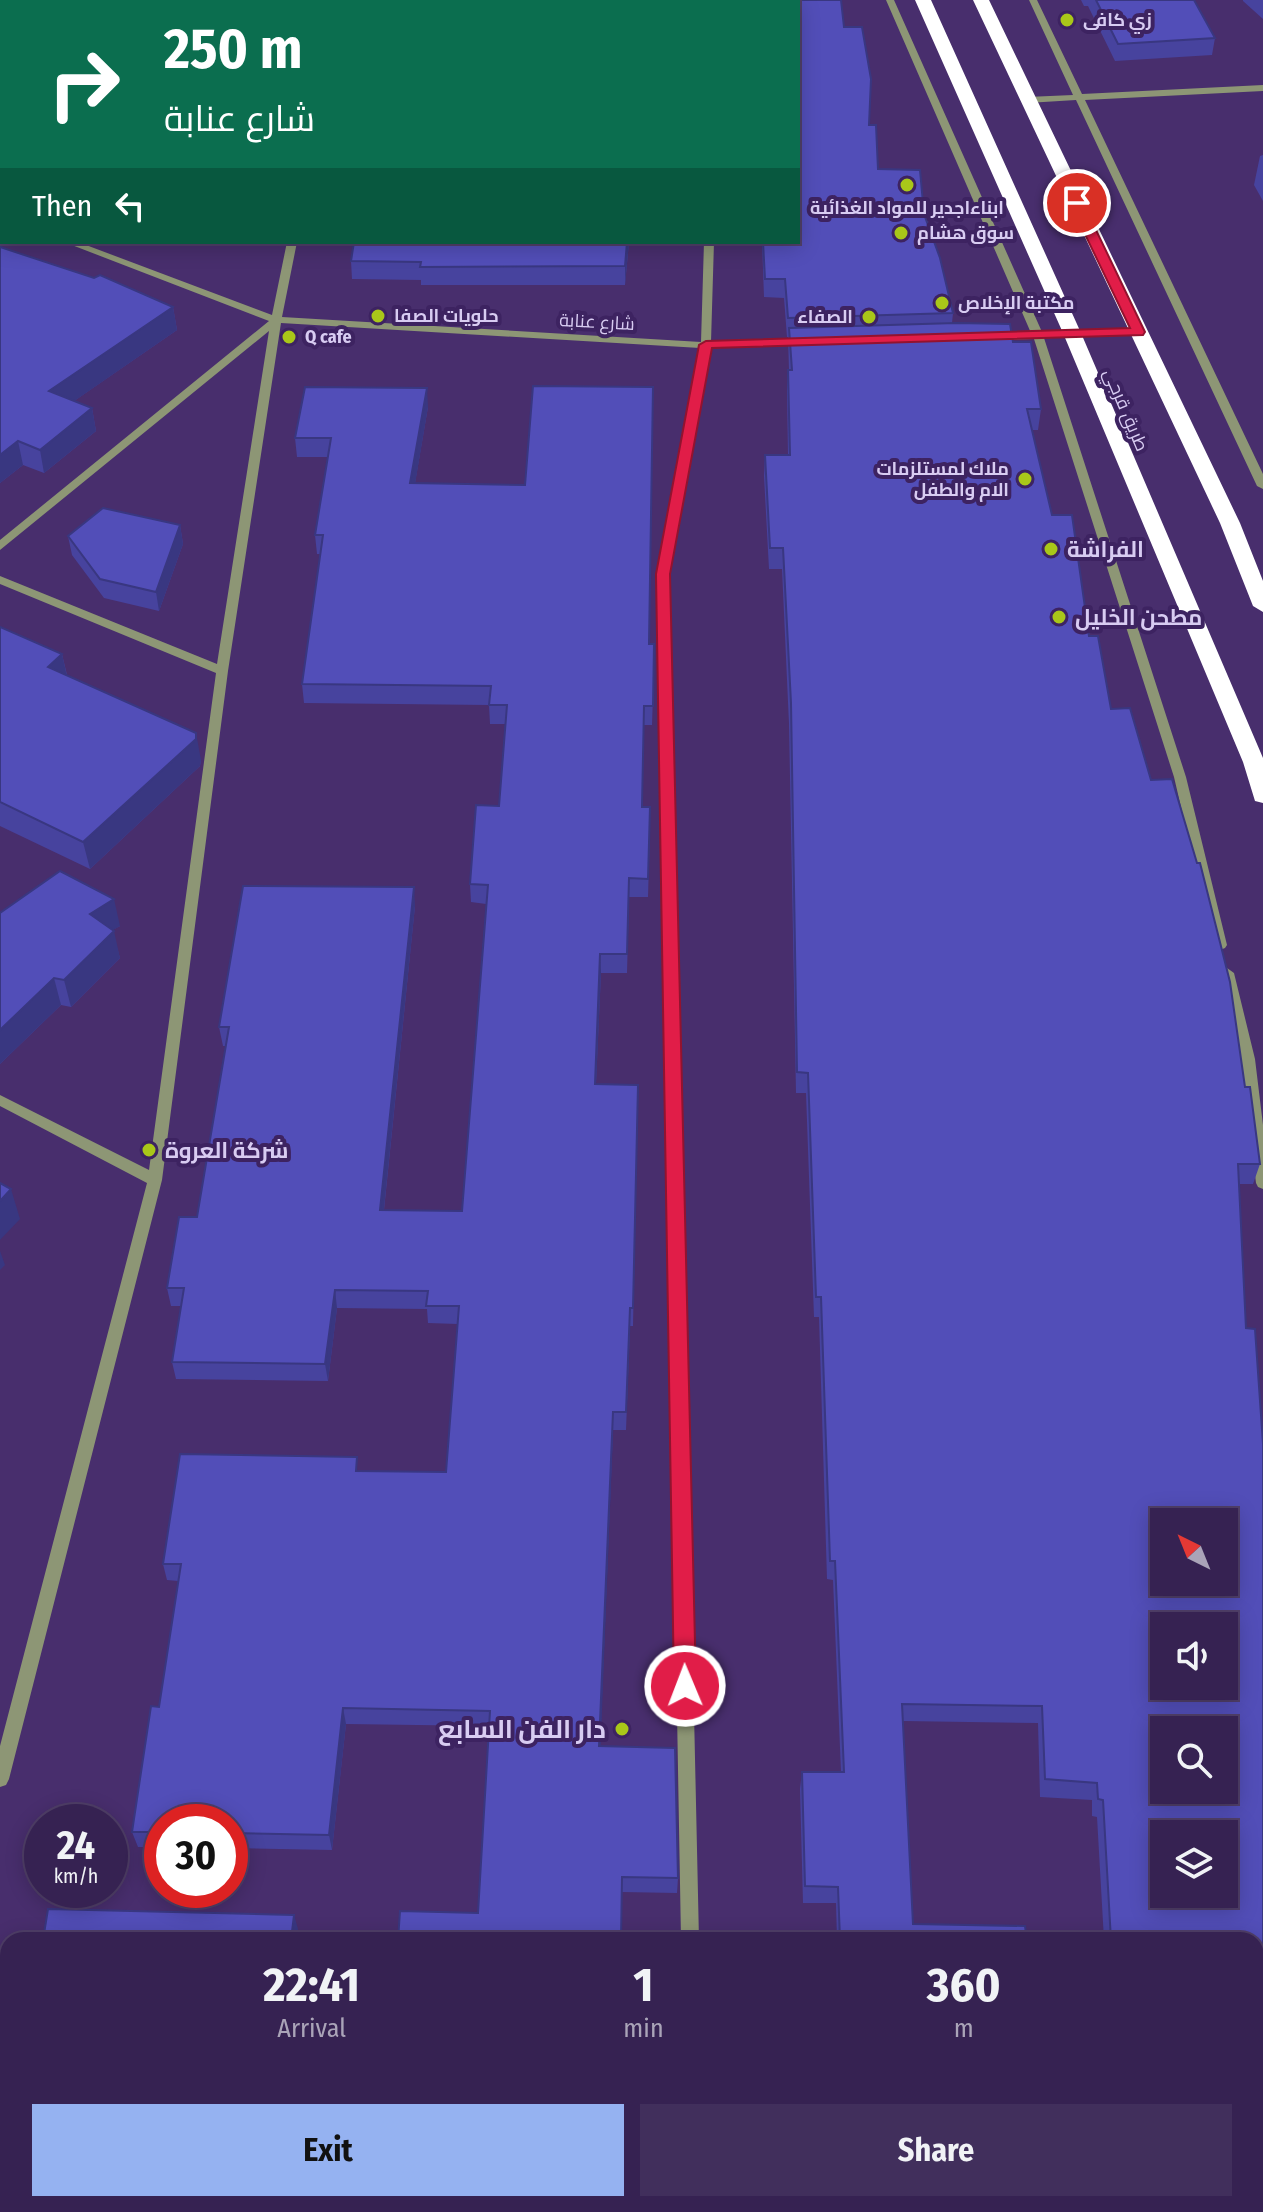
<!DOCTYPE html>
<meta charset="utf-8">
<style>
body{margin:0;font-family:"Fira Sans Condensed",Cairo,sans-serif;background:#412f5c;color:#f1f3f6;height:100vh;display:flex;flex-direction:column;font-size:30px;white-space:nowrap}
*{box-sizing:border-box;margin:0}
p{font-size:26px;color:#aaa4b8}
.icon{flex:none;width:44px;height:44px;fill:none;stroke:currentColor;stroke-width:2;stroke-linecap:round;stroke-linejoin:round}
.map{position:relative;flex:1;overflow:hidden}
.drawer{position:absolute;left:0px;top:1932px;width:1264px;height:280px;display:flex;flex-direction:column;background:#362252;border-radius:24px 24px 0 0;box-shadow:0 4px 20px #0003,0 0 0 2px #503f69}
.drawer>*{flex:none}
.guide{position:absolute;left:0px;top:0px;width:800px;height:244px;box-shadow:0 4px 20px #0003,0 0 0 2px #503f69;background:#0b6e4f;color:#fff;overflow:hidden}
.needle{width:52px;rotate:317deg}
.controls{position:absolute;left:1150px;top:1508px;display:grid;gap:16px}
.controls a{display:grid;place-items:center;width:88px;height:88px;border-radius:0px;background:#362252;box-shadow:0 4px 20px #0003,0 0 0 2px #503f69;font-size:40px}
.speed{position:absolute;left:24px;top:1804px;display:flex;gap:16px;font-size:40px;font-weight:700;text-align:center}
.speed>*{display:grid;place-content:center;width:104px;height:104px;border-radius:50%;background:#362252;box-shadow:0 4px 20px #0003,0 0 0 2px #503f69;line-height:1}
.speed small{font-size:20px;font-weight:400}
.speed .limit{border:12px solid #d22;background:#fff;color:#111}
.pin{position:absolute;display:grid;place-items:center;width:68px;height:68px;color:#fff;margin:-34px;border:4px solid #fff;border-radius:50%;box-shadow:0 2px 8px #0007}
.me{position:absolute;width:88px;margin:-44px;rotate:359deg;stroke-linejoin:round;filter:drop-shadow(0 0 6px #0008)}
.turn{display:flex;align-items:center;gap:28px;height:168px;padding:0 32px;font-size:36px}
.turn .icon{width:104px;height:104px;stroke-width:2.5}
.turn b{display:block;font-size:56px;line-height:68px}
.then{display:flex;align-items:center;height:76px;padding:0 32px;background:#0003;gap:16px;font-size:30px}
.eta{display:flex;justify-content:space-evenly;align-items:center;height:136px;text-align:center}
.eta b{font-size:48px;font-weight:700;line-height:56px}
.primary-button{display:flex;gap:16px;margin-top:auto;padding:16px 32px}
.primary-button a{flex:1;height:92px;border-radius:0px;background:#95b2f1;color:#111;font-size:32px;font-weight:700;line-height:92px;text-align:center}
.primary-button a+a{background:#412f5c;color:#f1f3f6}
.map>svg:first-child{display:block}
.lines{fill:none;stroke-linecap:round;stroke-linejoin:round}
.minor{fill:#8d9675;fill-rule:evenodd}
.highway{fill:#fff;fill-rule:evenodd}
.wall{fill:#47439e}
.shaded-wall{fill:#393781}
.building{fill:#524eb8;stroke:#393781;stroke-width:2;fill-rule:evenodd}
.route{fill:#e11d48;stroke:#92132f;stroke-width:2}
.poi-dot{fill:#a9c719;stroke:#3d2361;stroke-width:3}
.labels{text-anchor:middle;dominant-baseline:central;stroke-width:8;stroke-linejoin:round;paint-order:stroke}
.far-poi-label{font-size:18px;font-weight:bold;fill:#d8ccf2;stroke:#3d2361;text-anchor:start}
.far-street-label{font-size:18px;fill:#d8ccf2;stroke:#3d2361}
.poi-label{font-size:22px;font-weight:bold;fill:#d8ccf2;stroke:#3d2361;text-anchor:start}
.near-poi-label{font-size:26px;font-weight:bold;fill:#d8ccf2;stroke:#3d2361;text-anchor:end}
</style>
<div class="map">
<svg width="1263" height="2212" viewBox="0 0 1263 2212">
<rect width="100%" height="100%" fill="#482e6d"/>
<g class="lines">
<!-- minor -->
<g class="minor">
<polygon points="338,0 346,0 345,2 337,2"/>
<polygon points="886,0 894,0 1042,332 1138,329 1143,332 1138,335 1044,338 1186,777 1227,945 1225,948 1220,950 1213,945 1174,777 1034,339 995,340 990,337 995,334 1031,333"/>
<polygon points="1029,0 1037,0 1082,94 1263,85 1263,91 1085,100 1263,474 1263,489 1257,486 1076,100 1027,103 1022,100 1027,97 1073,95"/>
<polygon points="2,115 2,121 0,122 0,116"/>
<polygon points="0,213 2,214 2,220 0,219"/>
<polygon points="64,242 78,242 272,315 287,242 297,242 282,317 701,342 704,242 714,242 711,342 806,339 811,342 806,345 711,348 669,574 699,1940 681,1940 657,574 700,348 281,323 228,671 162,1180 9,1779 6,1785 0,1787 0,1746 147,1183 0,1106 0,1095 149,1170 216,673 0,584 0,576 217,664 269,331 0,550 0,540 269,321"/>
<polygon points="1227,968 1234,973 1255,1059 1263,1125 1263,1189 1258,1187 1256,1183 1241,1059 1220,973"/>
<rect x="685" y="2204" width="20" height="8"/>
</g>
<!-- highway -->
<g class="highway">
<polygon points="915,0 931,0 1081,333 1263,758 1263,803 1255,801 1243,762 1063,333"/>
<polygon points="973,0 989,0 1240,523 1263,581 1263,612 1253,606 1220,523"/>
</g>
</g>
<!-- wall -->
<g class="wall">
<polygon points="1081,0 1194,0 1215,38 1212,55 1115,61 1088,6 1084,6"/>
<polygon points="1243,0 1263,0 1263,19 1243,1"/>
<polygon points="844,27 869,125 878,169 924,214 953,313 952,323 1013,342 1041,409 1038,430 1032,430 1052,515 1111,709 1151,780 1245,1087 1260,1164 1253,1184 1239,1184 1263,2212 1174,2212 1174,2204 1256,2204 1256,1940 1104,1940 1097,1817 1092,1816 1092,1800 1040,1797 1038,1723 903,1721 913,1924 1027,1940 837,1940 836,1903 803,1903 800,1789 802,1772 841,1772 833,1580 827,1579 819,1317 814,1317 806,1093 796,1093 789,724 782,569 769,569 764,476 765,455 788,455 787,391 788,370 789,370 788,337 787,337 784,298 764,297 762,242 798,242"/>
<polygon points="1263,155 1263,201 1254,185 1260,156"/>
<polygon points="354,242 629,242 625,285 421,285 421,280 352,279 351,261"/>
<polygon points="0,247 173,307 177,330 74,401 92,408 96,431 44,473 23,465 0,483"/>
<polygon points="428,407 415,483 649,644 654,663 652,725 644,725 642,807 650,826 648,897 629,897 627,973 601,973 596,1084 638,1085 633,1326 630,1326 626,1430 613,1430 600,1746 678,1878 677,1893 622,1892 478,1913 489,1726 346,1724 332,1850 230,1848 230,1822 162,1822 162,1847 138,1847 132,1832 159,1707 178,1581 167,1580 163,1564 359,1471 446,1472 458,1324 428,1323 427,1309 337,1308 328,1381 176,1379 172,1362 181,1306 171,1306 167,1288 197,1217 226,1046 223,1046 219,1027 415,906 384,1210 462,1211 486,904 471,902 470,884 499,806 505,724 490,724 489,705 304,703 302,684 320,554 317,554 315,535 328,457 297,457 295,438"/>
<polygon points="180,525 183,544 159,611 104,598 72,555 68,536"/>
<polygon points="0,627 62,654 67,675 201,760 200,766 90,869 0,826"/>
<polygon points="0,913 120,926 112,930 120,958 71,1007 61,1005 0,1064"/>
</g>
<!-- shaded-wall -->
<g class="shaded-wall">
<polygon points="208,0 257,0 254,2 208,2"/>
<polygon points="2,38 2,70 0,71 0,39"/>
<polygon points="627,242 629,242 625,285 625,266"/>
<polygon points="173,307 177,330 54,415 49,391"/>
<polygon points="427,388 428,407 412,502 410,483"/>
<polygon points="92,408 96,431 44,473 40,450"/>
<polygon points="18,441 23,465 0,483 0,455"/>
<polygon points="180,525 183,544 159,611 156,592"/>
<polygon points="62,654 68,681 48,667"/>
<polygon points="196,733 201,760 200,766 90,869 83,842"/>
<polygon points="414,887 415,906 382,1228 380,1210"/>
<polygon points="114,899 120,926 96,940 90,914"/>
<polygon points="114,931 120,958 71,1007 64,980"/>
<polygon points="600,954 601,973 595,1103 595,1084"/>
<polygon points="54,978 61,1005 0,1064 0,1030"/>
<polygon points="11,1189 20,1219 0,1240 0,1201"/>
<polygon points="0,1251 5,1265 0,1270"/>
<polygon points="335,1290 337,1308 328,1381 325,1364"/>
<polygon points="613,1412 613,1430 600,1762 599,1746"/>
<polygon points="343,1708 346,1724 332,1850 329,1835"/>
<polygon points="294,1915 298,1929 297,1940 291,1940"/>
</g>
<!-- building -->
<g class="building">
<polygon points="0,0 209,0 215,2 2,2 2,38 0,39"/>
<polygon points="393,0 841,0 844,27 862,27 871,79 869,125 876,125 878,169 920,170 924,214 940,258 953,313 788,318 785,279 765,279 763,242 798,242 798,2 392,2"/>
<polygon points="1096,0 1194,0 1215,38 1118,44"/>
<polygon points="354,242 627,242 625,266 420,267 421,262 351,261"/>
<polygon points="0,247 94,278 100,275 173,307 49,391 92,408 40,450 18,441 0,455"/>
<path d="M 956,323 L 1010,324 L 1013,342 L 1031,342 L 1041,409 L 1027,409 L 1052,515 L 1072,515 L 1089,636 L 1098,636 L 1111,709 L 1130,708 L 1151,780 L 1172,779 L 1197,863 L 1200,863 L 1230,982 L 1245,1087 L 1250,1087 L 1260,1164 L 1238,1164 L 1246,1328 L 1255,1329 L 1263,1444 L 1263,2212 L 1182,2212 L 1182,2204 L 1256,2204 L 1256,1940 L 1111,1940 L 1103,1800 L 1098,1799 L 1097,1783 L 1045,1779 L 1042,1706 L 902,1704 L 913,1924 L 1025,1926 L 1027,1940 L 840,1940 L 838,1887 L 805,1886 L 802,1772 L 844,1772 L 835,1561 L 830,1561 L 821,1297 L 816,1297 L 808,1073 L 797,1072 L 791,703 L 783,548 L 770,548 L 765,455 L 790,455 L 788,370 L 792,370 L 789,328 ZM 1164,1522 L 1224,1522 L 1224,1582 L 1164,1582 ZM 1164,1626 L 1224,1626 L 1224,1686 L 1164,1686 ZM 1164,1730 L 1224,1730 L 1224,1790 L 1164,1790 ZM 1164,1834 L 1224,1834 L 1224,1894 L 1164,1894 Z"/>
<polygon points="533,386 653,387 649,644 654,644 653,706 644,706 642,807 650,807 648,879 629,878 627,954 600,954 595,1084 638,1085 633,1308 630,1308 626,1412 613,1412 599,1746 675,1748 678,1878 622,1877 621,1940 398,1940 400,1911 478,1913 490,1711 343,1708 329,1835 230,1833 230,1822 162,1822 162,1832 132,1832 151,1706 159,1707 181,1564 163,1564 180,1454 357,1457 356,1471 446,1472 459,1306 426,1306 428,1291 335,1290 325,1364 172,1362 184,1288 167,1288 179,1217 197,1217 229,1027 219,1027 243,886 414,887 380,1210 462,1211 488,885 470,884 476,805 499,806 507,705 489,705 491,686 302,684 323,535 315,535 331,438 295,438 305,387 427,388 410,483 525,485"/>
<polygon points="103,508 180,525 156,592 100,579 68,536"/>
<polygon points="0,627 62,654 48,667 196,733 196,739 83,842 0,802"/>
<polygon points="60,871 114,899 90,914 114,931 64,980 54,978 0,1030 0,913"/>
<polygon points="0,1183 11,1189 0,1201"/>
<polygon points="48,1909 294,1915 291,1940 43,1940"/>
<polygon points="61,2204 596,2204 596,2212 60,2212"/>
<polygon points="818,2204 1075,2204 1075,2212 819,2212"/>
</g>
<!-- route -->
<polygon class="route" points="1077,200 1083,203 1145,332 1143,335 712,348 670,574 696,1686 692,1693 685,1696 677,1693 674,1686 656,574 699,345 706,341 1130,328 1070,203"/>
<!-- markers -->
<g class="poi-dot">
<circle cx="1067" cy="20" r="8"/>
<circle cx="907" cy="185" r="8"/>
<circle cx="901" cy="233" r="8"/>
<circle cx="942" cy="303" r="8"/>
<circle cx="378" cy="316" r="8"/>
<circle cx="869" cy="317" r="8"/>
<circle cx="289" cy="337" r="8"/>
<circle cx="1025" cy="479" r="8"/>
<circle cx="1051" cy="549" r="8"/>
<circle cx="1059" cy="617" r="8"/>
<circle cx="149" cy="1150" r="8"/>
<circle cx="622" cy="1729" r="8"/>
</g>
<g class="labels">
<!-- far-poi labels -->
<g class="far-poi-label">
<text x="1083" y="20">زي كافى</text>
<text x="907" y="208" text-anchor="middle">ابناءاجدير للمواد الغذائية</text>
<text x="917" y="233">سوق هشام</text>
<text x="958" y="303">مكتبة الإخلاص</text>
<text x="394" y="316">حلويات الصفا</text>
<text x="853" y="317" text-anchor="end">الصفاء</text>
<text x="305" y="337">Q cafe</text>
<text x="1009" y="469" text-anchor="end">ملاك لمستلزمات<tspan x="1009" dy="21">الام والطفل</tspan></text>
</g>
<!-- far-street labels -->
<g class="far-street-label">
<text transform="translate(597 322) rotate(3)">شارع عنابة</text>
<text transform="translate(1126 410) rotate(67)">طريق قرجي</text>
</g>
<!-- poi labels -->
<g class="poi-label">
<text x="1067" y="549">الفراشة</text>
<text x="1075" y="617">مطحن الخليل</text>
<text x="165" y="1150">شركة العروة</text>
</g>
<!-- near-poi labels -->
<g class="near-poi-label">
<text x="606" y="1729">دار الفن السابع</text>
</g>
</g>
</svg>
<div class="controls">
<a><svg class="needle" viewBox="-14 -14 28 28"><path d="M0-13l5 13h-10z" fill="#e53935"/><path d="M0 13l5-13h-10z" fill="#aaa4b8"/></svg></a>
<a><svg class="icon" aria-label="sound" viewBox="0 0 24 24"><path d="M4 9h4l5-4v14l-5-4H4zM17 9q2 3 0 6"/></svg></a>
<a><svg class="icon" aria-label="search" viewBox="0 0 24 24"><circle cx="10" cy="10" r="6"/><path d="M15 15l6 6"/></svg></a>
<a><svg class="icon" aria-label="layers" viewBox="0 0 24 24"><path d="M12 4l9 5-9 5-9-5zM3 14l9 5 9-5"/></svg></a>
</div>
<div class="speed"><div>24<small>km/h</small></div><div class="limit">30</div></div>
<div class="pin" style="left:1077px;top:203px;background:#d93025"><svg class="icon" aria-label="arrive" viewBox="0 0 24 24"><path d="M6 21V4h12l-3 4 3 4H6"/></svg></div>
<svg class="me" style="left:685px;top:1686px" viewBox="-20 -20 40 40"><circle r="17" fill="#e11d48" stroke="#fff" stroke-width="3"/><path d="M0-11L8 9 0 5-8 9z" fill="#fff"/></svg>
<div class="guide">
<div class="turn"><svg class="icon" aria-label="right" viewBox="0 0 24 24"><path d="M7 20v-9h11M14 6l5 5-5 5"/></svg><div><b>250 m</b>شارع عنابة</div></div>
<div class="then">Then<svg class="icon" aria-label="left" viewBox="0 0 24 24"><path d="M17 20v-9H6M10 6l-5 5 5 5"/></svg></div>
</div>
<section class="drawer">
<div class="eta">
<div><b>22:41</b><p>Arrival</p></div>
<div><b>1</b><p>min</p></div>
<div><b>360</b><p>m</p></div>
</div>
<div class="primary-button"><a>Exit</a><a>Share</a></div>
</section>
</div>
